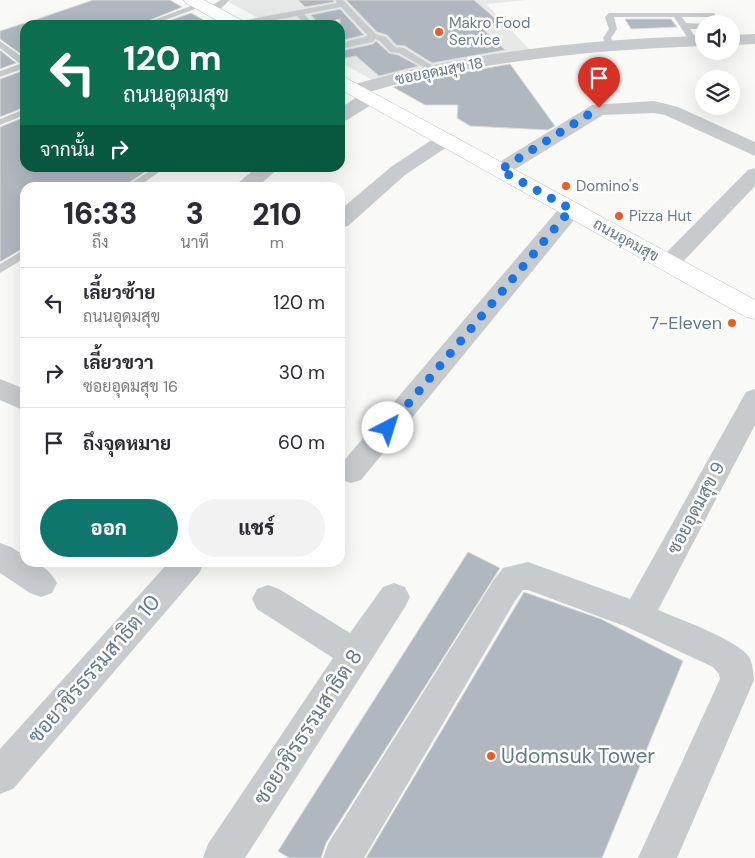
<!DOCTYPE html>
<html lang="th">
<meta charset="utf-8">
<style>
body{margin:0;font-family:"DM Sans",Sarabun,sans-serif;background:#f2f2f3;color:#2b2b33;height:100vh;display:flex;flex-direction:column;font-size:19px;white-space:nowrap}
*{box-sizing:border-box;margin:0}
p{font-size:16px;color:#7c7c81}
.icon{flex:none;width:28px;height:28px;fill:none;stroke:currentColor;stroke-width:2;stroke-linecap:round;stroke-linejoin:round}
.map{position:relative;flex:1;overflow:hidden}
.drawer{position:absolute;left:20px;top:182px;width:325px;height:385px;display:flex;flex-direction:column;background:#fff;border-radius:15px;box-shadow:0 5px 20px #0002}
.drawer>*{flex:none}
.guide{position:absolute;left:20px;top:20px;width:325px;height:152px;border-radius:15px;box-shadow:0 5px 20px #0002;background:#0b6e4f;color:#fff;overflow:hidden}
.tools{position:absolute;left:695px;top:15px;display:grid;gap:10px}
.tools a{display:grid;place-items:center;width:45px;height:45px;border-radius:50%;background:#fff;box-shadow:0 5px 20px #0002;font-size:25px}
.pin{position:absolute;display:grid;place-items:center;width:42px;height:42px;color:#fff;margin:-51px -21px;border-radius:50% 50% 50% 0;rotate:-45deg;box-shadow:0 0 5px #0007}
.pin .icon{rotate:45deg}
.me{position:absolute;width:55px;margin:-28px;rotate:40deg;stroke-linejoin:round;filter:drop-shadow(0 0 4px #0008)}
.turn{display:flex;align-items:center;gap:18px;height:105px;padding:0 20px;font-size:22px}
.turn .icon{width:65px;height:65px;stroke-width:2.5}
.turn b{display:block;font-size:35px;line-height:42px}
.then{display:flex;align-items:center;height:48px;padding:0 20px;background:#0003;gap:10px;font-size:19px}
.eta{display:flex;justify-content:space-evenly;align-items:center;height:85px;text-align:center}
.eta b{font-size:30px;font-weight:800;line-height:35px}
.cta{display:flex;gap:10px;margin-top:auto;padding:10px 20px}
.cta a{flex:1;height:58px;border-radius:30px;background:#0f766e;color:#fff;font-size:20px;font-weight:800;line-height:58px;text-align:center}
.cta a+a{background:#f2f2f3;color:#2b2b33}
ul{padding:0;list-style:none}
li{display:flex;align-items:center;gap:15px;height:70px;padding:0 20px;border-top:1px solid #e1e1e2}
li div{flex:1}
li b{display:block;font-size:19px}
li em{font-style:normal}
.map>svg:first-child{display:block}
.built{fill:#e7e8e8}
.building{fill:#b0b7be;stroke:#dbdbd9}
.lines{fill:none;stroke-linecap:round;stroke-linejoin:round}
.secondary-casing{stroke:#bbc0c5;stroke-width:1}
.lane{fill:#c7cbce;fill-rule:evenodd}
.street{fill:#c7cbce;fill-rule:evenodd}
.secondary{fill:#fff;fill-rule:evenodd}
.route{stroke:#1a73e8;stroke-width:9;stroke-dasharray:0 16.2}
.poi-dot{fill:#ec5d24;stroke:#fff;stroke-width:2}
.labels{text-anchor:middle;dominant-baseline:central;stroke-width:5;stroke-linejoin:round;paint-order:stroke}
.far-poi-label{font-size:15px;fill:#677889;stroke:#fff;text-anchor:start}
.far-street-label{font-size:15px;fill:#677889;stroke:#fff}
.poi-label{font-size:18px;fill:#677889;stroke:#fff;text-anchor:end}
.street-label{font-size:18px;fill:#677889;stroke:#fff}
.near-street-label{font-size:21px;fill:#677889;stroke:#fff}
.near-poi-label{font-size:21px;fill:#677889;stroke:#fff;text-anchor:start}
</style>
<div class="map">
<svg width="755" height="858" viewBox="0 0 755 858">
<rect width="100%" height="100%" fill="#f9f9f7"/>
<!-- built -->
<polygon class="built" points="225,0 527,0 486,4 532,52 374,81 340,62 340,25 271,25"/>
<!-- building -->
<g class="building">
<polygon points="93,0 170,0 182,7 138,25 29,25 29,22"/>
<polygon points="298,0 333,0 334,2 305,7"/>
<polygon points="346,0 474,0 499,22 480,26 505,50 432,63 405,46 396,45 387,35 377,32"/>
<polygon points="340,9 364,35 340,41 340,19 319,24 311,15"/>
<polygon points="191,13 212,25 157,25"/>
<polygon points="625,19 671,19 677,27 631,29"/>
<polygon points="25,23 25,57 0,39 0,31"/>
<polygon points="376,41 389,53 398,55 419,66 379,76 356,56 340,59 340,51 373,44"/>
<polygon points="0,50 16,63 0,69"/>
<polygon points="510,64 555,126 548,130 470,126 457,118 458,105 425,105 393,87 453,74"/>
<polygon points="25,70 25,107 0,117 0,79"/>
<polygon points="25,117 25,168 151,168 121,188 25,188 25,247 0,262 0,127"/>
<polygon points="468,552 500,568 326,843 321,858 289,858 278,851"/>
<polygon points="524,592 601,619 683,661 602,858 366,858"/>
</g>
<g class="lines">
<!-- secondary casing -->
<g class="secondary-casing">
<g id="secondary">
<polygon points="184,0 204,0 243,21 245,25 225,25 186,3"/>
<polygon points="340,77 346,78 755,300 755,319 746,317 340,89"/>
</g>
</g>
<!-- lane -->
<g class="lane">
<path d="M 221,0 L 229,0 C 224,7 216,13 207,12 L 207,8 Z"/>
<polygon points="335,0 343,0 376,34 386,37 395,47 404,48 441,71 437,74 434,73 399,53 390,52 380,41 375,39 373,42 340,49 340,43 368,36 341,7 304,14 314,25 305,25 297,16 249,25 232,25 236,22 337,3"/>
<polygon points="199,3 206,5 152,25 140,25"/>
<polygon points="609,13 714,13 720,24 712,24 708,17 682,17 686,23 705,24 704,29 690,29 698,41 694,44 691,43 674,17 614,17 617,29 611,38 615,46 611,49 608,48 603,38 609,29 605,17"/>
<polygon points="0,41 25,59 25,68 0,77 0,71 20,64 0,48"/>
<polygon points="25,109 25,115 0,125 0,119"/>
<polygon points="154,168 165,168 136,188 123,188"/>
<polygon points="25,249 25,258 0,273 0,264"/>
</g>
<!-- street -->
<g class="street">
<polygon points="755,34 755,44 731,45 731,35"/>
<path d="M 704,36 L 704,46 C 608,49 511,59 417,79 C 396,84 376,90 355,96 L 348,94 L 346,90 L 348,86 C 463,53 585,39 704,36 Z"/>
<polygon points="369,92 376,94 378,98 376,102 347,120 340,122 340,108 362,94"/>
<polygon points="654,101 678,107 755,142 755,156 665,115 654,113 603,115 507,174 500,176 493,174 490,170 493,166 592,105"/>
<polygon points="446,133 453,135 456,139 453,143 405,175 348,226 340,228 340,210 391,167 439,135"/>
<polygon points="256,168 279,168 256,188 232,188"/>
<polygon points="755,168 755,186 677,268 669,270 661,268 657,263 661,258 748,170"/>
<polygon points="571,202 579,204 582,209 579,214 361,480 351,483 341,480 341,464 563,204"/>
<polygon points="0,379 25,389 25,411 0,400"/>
<path d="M 755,389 L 755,425 L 658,610 C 679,619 738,640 749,657 C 753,664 753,672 754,680 L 677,858 L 638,858 L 720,679 L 719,674 L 713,667 L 627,627 L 528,590 L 523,590 L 515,601 L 364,858 L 323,858 L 328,844 L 493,581 L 503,568 L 528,562 L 630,599 L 746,392 Z"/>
<path d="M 0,543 L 11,547 L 25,556 L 25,562 C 40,562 50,570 57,583 L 52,593 L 41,597 L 30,593 L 0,573 Z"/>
<polygon points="169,562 204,562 200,572 13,789 0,794 0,749"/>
<polygon points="394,583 405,587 410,597 405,607 245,858 203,858 208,844 333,658 257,609 252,599 257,589 268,585 279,589 350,633 383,587"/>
</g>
<!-- secondary -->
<use href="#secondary" class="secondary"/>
</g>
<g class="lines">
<!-- route -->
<polyline class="route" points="388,428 571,209 500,170 599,108"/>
</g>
<!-- markers -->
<g class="poi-dot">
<circle cx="439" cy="32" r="5"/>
<circle cx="566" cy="186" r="5"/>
<circle cx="619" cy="216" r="5"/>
<circle cx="732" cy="323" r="5"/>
<circle cx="491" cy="756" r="5"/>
</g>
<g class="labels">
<!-- far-poi labels -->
<g class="far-poi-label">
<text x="449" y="23">Makro Food<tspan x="449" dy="17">Service</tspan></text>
<text x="576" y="186">Domino's</text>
<text x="629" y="216">Pizza Hut</text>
</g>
<!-- far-street labels -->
<g class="far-street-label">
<text transform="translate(439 71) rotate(-11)">ซอยอุดมสุข 18</text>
<text transform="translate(626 240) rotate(29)">ถนนอุดมสุข</text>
</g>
<!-- poi labels -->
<g class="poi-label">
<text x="722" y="323">7-Eleven</text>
</g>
<!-- street labels -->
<g class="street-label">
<text transform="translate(696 508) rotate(-62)">ซอยอุดมสุข 9</text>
</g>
<!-- near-street labels -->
<g class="near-street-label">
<text transform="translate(94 669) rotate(-49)">ซอยวชิรธรรมสาธิต 10</text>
<text transform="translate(308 727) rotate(-57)">ซอยวชิรธรรมสาธิต 8</text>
</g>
<!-- near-poi labels -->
<g class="near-poi-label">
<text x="501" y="756">Udomsuk Tower</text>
</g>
</g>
</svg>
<div class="tools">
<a><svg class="icon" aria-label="sound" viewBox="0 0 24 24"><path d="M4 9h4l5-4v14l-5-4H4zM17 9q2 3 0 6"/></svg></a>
<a><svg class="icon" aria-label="layers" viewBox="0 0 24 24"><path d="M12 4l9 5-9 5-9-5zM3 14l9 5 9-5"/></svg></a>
</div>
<div class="pin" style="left:599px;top:108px;background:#d93025"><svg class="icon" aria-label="arrive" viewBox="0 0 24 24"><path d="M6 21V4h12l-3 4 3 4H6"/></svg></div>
<svg class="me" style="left:388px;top:428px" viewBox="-20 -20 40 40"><circle r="19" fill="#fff"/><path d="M0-13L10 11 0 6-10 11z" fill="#1a73e8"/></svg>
<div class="guide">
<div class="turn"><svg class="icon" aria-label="left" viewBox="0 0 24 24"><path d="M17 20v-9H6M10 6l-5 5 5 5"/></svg><div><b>120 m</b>ถนนอุดมสุข</div></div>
<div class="then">จากนั้น<svg class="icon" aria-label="right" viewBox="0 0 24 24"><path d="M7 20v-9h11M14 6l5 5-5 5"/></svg></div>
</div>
<section class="drawer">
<div class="eta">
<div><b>16:33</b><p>ถึง</p></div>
<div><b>3</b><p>นาที</p></div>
<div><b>210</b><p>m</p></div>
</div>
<ul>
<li><svg class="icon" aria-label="left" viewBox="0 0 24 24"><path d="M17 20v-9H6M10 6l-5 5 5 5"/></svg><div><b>เลี้ยวซ้าย</b><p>ถนนอุดมสุข</p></div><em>120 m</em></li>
<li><svg class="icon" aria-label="right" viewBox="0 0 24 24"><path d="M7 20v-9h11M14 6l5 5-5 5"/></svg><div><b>เลี้ยวขวา</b><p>ซอยอุดมสุข 16</p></div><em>30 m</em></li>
<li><svg class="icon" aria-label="arrive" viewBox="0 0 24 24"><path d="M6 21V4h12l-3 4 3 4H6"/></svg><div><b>ถึงจุดหมาย</b></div><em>60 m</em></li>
</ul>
<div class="cta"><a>ออก</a><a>แชร์</a></div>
</section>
</div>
